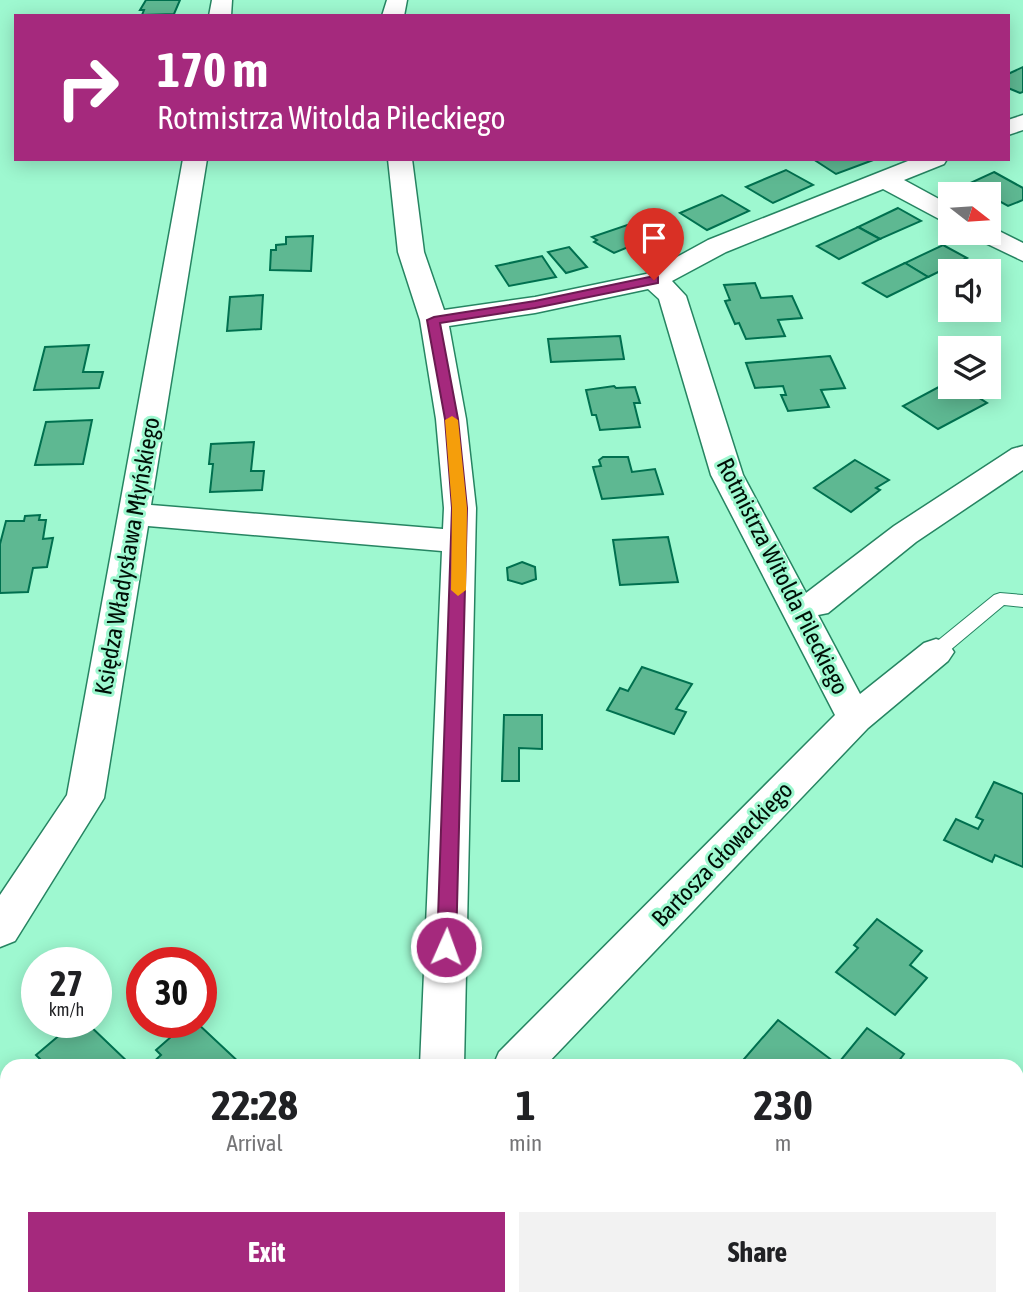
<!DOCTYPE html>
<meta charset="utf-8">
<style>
body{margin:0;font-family:"Asap Condensed",sans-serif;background:#f2f2f2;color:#202124;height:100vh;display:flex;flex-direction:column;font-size:26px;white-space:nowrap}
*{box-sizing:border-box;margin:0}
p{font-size:23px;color:#757577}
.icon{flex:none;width:38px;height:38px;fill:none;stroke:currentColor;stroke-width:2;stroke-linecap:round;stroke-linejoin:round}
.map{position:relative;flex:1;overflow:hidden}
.drawer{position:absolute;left:0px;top:1059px;width:1024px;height:247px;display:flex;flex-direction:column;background:#fff;border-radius:21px 21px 0 0;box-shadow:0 4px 18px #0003}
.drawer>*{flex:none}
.hud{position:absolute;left:14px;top:14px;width:996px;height:147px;border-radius:0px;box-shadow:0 4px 18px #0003;background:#a5297d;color:#fff;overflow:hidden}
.needle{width:46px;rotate:107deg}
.buttons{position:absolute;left:938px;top:182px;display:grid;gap:14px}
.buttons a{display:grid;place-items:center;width:63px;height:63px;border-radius:0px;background:#fff;box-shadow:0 4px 18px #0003;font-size:35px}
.speed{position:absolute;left:21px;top:947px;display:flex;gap:14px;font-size:35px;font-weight:700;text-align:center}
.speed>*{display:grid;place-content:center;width:91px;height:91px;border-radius:50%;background:#fff;box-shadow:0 4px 18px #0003;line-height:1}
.speed small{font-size:18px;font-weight:400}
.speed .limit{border:10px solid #d22;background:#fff;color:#111}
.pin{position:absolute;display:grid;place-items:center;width:60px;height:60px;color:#fff;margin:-72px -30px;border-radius:50% 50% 50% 0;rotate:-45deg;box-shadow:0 0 7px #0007}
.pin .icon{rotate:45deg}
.me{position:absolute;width:77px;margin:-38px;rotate:2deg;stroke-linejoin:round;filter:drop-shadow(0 0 5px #0008)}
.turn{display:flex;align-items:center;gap:24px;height:147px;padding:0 28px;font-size:32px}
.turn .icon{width:91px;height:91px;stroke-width:2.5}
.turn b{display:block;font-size:49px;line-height:60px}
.eta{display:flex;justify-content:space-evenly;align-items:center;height:119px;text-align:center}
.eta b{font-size:42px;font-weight:700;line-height:49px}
.action{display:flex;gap:14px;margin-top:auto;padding:14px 28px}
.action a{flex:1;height:80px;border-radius:0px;background:#a5297d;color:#fff;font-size:28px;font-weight:700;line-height:80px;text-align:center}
.action a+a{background:#f2f2f2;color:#202124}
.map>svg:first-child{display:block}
.building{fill:#5eb892;stroke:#00704f;stroke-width:2}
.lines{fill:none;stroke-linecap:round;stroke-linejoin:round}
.service-casing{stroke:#268562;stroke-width:2}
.minor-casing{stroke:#268562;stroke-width:3}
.service{fill:#fff;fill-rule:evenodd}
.minor{fill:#fff;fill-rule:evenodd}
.route{fill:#a5297d;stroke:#6b1b51;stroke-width:2}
.slow{fill:#f59e0b}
.labels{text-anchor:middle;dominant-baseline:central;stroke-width:6;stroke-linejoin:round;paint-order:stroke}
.street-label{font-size:24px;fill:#001007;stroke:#9ef8d0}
</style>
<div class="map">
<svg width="1023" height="1304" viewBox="0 0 1023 1304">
<rect width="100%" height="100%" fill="#9ef8d0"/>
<!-- building -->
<g class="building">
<polygon points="146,0 180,0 174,14 142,15 144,10 140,10"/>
<polygon points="1023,67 1023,92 1020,93 1008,88 1008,74"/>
<polygon points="813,159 876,159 836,174"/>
<polygon points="786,170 813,185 773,203 746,187"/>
<polygon points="994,172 1023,188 1023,200 1008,206 968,184"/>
<polygon points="722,195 749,211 707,230 680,213"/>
<polygon points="898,208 921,221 880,239 858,227"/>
<polygon points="636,222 655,236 614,253 594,242 597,240 592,237"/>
<polygon points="858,227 880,239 839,259 817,246"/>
<polygon points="313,236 311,271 270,270 271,250 276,250 276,245 286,244 286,237"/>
<polygon points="943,245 967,258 928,277 905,263"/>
<polygon points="569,247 587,267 566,273 548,252"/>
<polygon points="542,256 556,277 509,286 496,266"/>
<polygon points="905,263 928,277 887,297 863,283"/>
<polygon points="755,283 761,298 792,296 802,318 778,320 785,336 746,339 739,323 735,324 725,301 730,300 724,285"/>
<polygon points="263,295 261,329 227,331 230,297"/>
<polygon points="620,336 624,359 551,362 548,339"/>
<polygon points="89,345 83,372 103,372 99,388 34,390 45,347"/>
<polygon points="830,356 845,388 821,390 829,407 788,411 781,395 786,395 783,386 755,388 746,363"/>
<polygon points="950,381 950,387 962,387 987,403 938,429 903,406"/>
<polygon points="614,386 616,388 635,387 640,403 634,403 640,427 600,430 596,415 592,415 586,390"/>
<polygon points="92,420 83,464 35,465 46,422"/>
<polygon points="254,442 251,471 264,471 262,490 210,492 213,464 209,464 211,444"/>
<polygon points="603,457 628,457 632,472 655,469 663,494 602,499 593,467 601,466 599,460"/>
<polygon points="855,460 889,480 876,488 880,490 851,512 814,488"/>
<polygon points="40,515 39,520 46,520 43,539 53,538 47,567 33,568 28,592 0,593 0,544 6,521 24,521 25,516"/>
<polygon points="668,537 678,582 620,585 613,540"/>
<polygon points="522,562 535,567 536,579 522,584 508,580 507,568"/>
<polygon points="642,667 692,684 676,709 686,712 674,734 607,710 620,688 628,691"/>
<polygon points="504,715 542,715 542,749 519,748 519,781 502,781"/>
<polygon points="994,782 1023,794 1023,867 995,855 992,862 944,840 956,819 978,829 983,820 976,817"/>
<polygon points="877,919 922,951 910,965 927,978 895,1015 836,972 858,948 854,945"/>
<polygon points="778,1020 837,1064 738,1066"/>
<polygon points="75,1022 86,1022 132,1066 47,1066 36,1055"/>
<polygon points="188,1022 196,1022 243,1066 149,1066 161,1055 156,1050"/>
<polygon points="867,1028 904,1054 895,1066 836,1066"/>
<polygon points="7,1125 7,1282 0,1274 0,1131"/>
<polygon points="22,1298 182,1298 176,1304 26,1304"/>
<polygon points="877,1298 978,1298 982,1304 881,1304"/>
</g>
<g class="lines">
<!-- service casing -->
<g class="service-casing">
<polygon id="service" points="1000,593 1023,595 1023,607 1004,605 942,657 930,657 927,652 930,647 994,595"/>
</g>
<!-- minor casing -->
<g class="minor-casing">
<g id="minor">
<polygon points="212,0 232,0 231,16 209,16"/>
<polygon points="387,0 407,0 404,16 382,16"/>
<polygon points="1023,115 1023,130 1008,135 1008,120"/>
<polygon points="183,159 207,159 151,505 443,529 444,508 436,419 420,320 398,252 388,159 412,159 424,252 444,310 535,297 646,274 708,240 913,159 947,159 944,164 904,180 950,205 950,223 941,220 883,189 726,252 672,281 686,296 743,475 806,593 894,526 1012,449 1023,446 1023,470 916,542 828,613 818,615 860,694 924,643 936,639 948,643 954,652 948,661 868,728 545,1066 493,1066 499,1052 835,715 711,475 659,299 648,289 535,313 449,326 466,419 476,508 464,1066 420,1066 442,551 148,526 104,798 15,941 0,947 0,895 67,795"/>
<polygon points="989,226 1023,243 1023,261 975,238 971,233 989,233"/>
<polygon points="401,1298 450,1298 450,1304 400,1304"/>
</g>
</g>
<!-- service -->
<use href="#service" class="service"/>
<!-- minor -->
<use href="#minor" class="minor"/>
</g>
<!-- route -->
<polygon class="route" points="654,276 658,277 658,283 535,308 440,323 458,419 467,508 456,947 453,953 446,955 440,953 437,947 452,508 445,419 427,320 434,317 535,301"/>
<!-- slow -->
<polygon class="slow" points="452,416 458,420 467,508 466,590 458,596 451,590 452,508 445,420"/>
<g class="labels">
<!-- street labels -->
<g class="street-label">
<text transform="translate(127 556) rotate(-80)">Księdza Władysława Młyńskiego</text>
<text transform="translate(783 576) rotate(63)">Rotmistrza Witolda Pileckiego</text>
<text transform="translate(722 854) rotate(-46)">Bartosza Głowackiego</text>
</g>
</g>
</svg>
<div class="buttons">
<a><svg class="needle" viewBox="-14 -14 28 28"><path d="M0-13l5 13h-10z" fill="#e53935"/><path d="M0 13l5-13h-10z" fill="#757577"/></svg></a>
<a><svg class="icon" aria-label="sound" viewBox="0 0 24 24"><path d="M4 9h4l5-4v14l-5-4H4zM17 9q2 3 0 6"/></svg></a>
<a><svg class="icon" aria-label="layers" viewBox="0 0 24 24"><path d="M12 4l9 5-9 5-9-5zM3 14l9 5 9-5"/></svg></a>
</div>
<div class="speed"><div>27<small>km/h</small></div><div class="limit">30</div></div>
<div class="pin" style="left:654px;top:280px;background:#d93025"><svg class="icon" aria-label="arrive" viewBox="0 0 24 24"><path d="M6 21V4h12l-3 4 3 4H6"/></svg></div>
<svg class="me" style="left:446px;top:947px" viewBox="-20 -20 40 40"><circle r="17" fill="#a5297d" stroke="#fff" stroke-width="3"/><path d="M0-11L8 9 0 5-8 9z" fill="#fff"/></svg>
<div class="hud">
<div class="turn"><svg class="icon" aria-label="right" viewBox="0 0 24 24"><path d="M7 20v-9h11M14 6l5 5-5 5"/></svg><div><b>170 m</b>Rotmistrza Witolda Pileckiego</div></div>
</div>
<section class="drawer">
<div class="eta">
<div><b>22:28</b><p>Arrival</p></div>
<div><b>1</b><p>min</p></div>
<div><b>230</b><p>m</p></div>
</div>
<div class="action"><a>Exit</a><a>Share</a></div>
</section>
</div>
